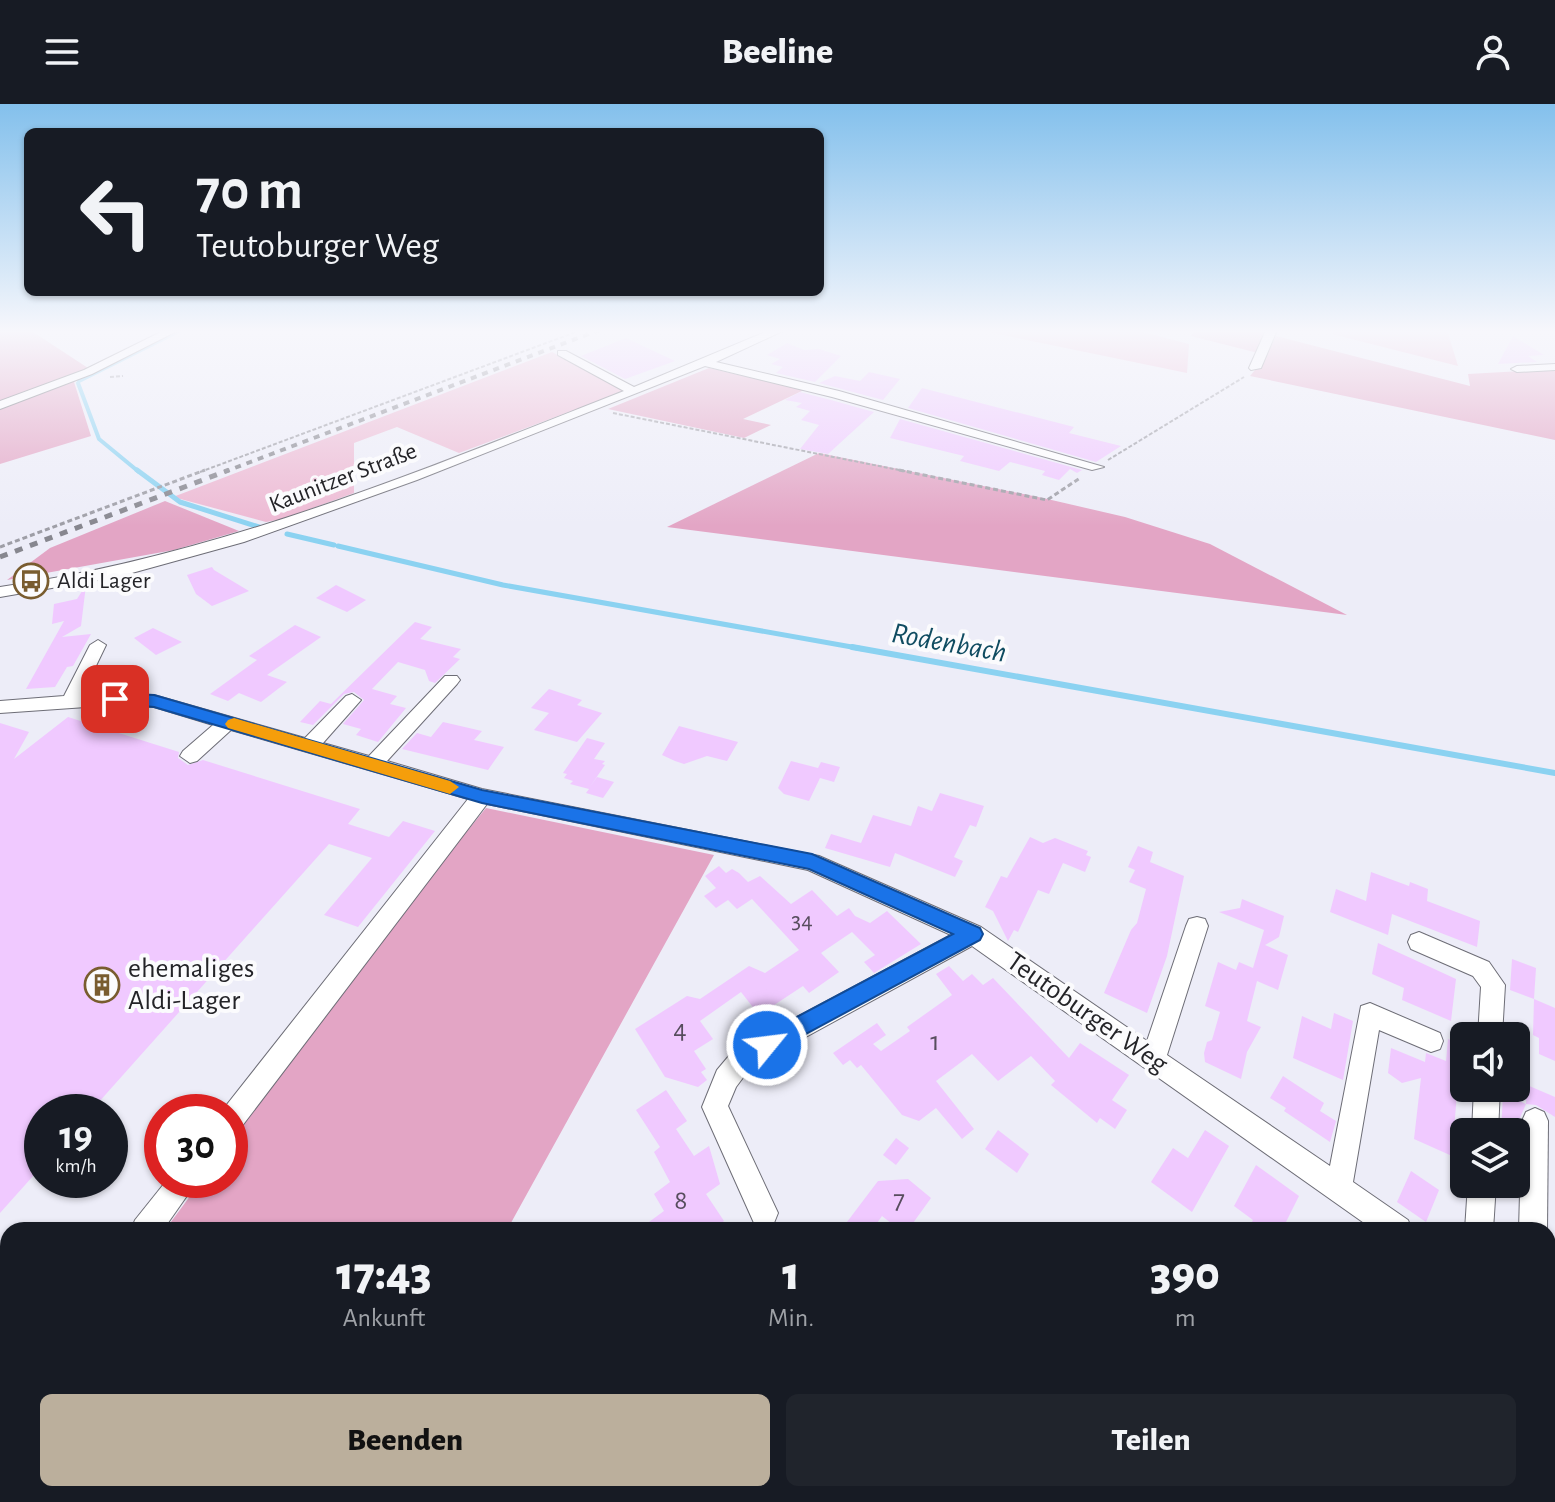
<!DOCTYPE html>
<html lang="de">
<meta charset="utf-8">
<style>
body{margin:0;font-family:"Alegreya Sans",sans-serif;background:#20242c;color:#f1f3f6;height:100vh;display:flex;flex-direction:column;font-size:30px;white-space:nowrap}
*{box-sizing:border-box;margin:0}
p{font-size:26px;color:#9ea1a6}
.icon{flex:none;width:44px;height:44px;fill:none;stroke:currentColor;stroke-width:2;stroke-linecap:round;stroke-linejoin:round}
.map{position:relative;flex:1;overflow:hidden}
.drawer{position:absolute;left:0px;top:1118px;width:1556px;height:280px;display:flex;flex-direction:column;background:#171b24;border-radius:24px 24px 0 0;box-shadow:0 2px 6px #0004}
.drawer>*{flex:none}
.guide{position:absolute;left:24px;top:24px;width:800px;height:168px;border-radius:12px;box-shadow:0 2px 6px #0004;background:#171b24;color:#f1f3f6;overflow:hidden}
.buttons{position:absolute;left:1450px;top:918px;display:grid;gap:16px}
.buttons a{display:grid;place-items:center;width:80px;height:80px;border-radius:12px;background:#171b24;box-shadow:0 2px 6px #0004;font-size:40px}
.speed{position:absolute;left:24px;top:990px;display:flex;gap:16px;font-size:40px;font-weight:700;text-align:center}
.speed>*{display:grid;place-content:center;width:104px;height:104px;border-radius:50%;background:#171b24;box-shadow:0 2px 6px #0004;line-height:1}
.speed small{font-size:20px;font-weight:400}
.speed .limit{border:12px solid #d22;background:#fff;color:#111}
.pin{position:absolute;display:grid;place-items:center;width:68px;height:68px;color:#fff;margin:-34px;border-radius:16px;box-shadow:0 4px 12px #0006}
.me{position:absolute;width:88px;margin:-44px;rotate:61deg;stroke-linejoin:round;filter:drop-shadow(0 0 6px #0008)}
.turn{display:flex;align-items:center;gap:28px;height:168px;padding:0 40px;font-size:36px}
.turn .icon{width:104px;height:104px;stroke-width:2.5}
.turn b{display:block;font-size:56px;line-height:68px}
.eta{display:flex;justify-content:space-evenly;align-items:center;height:136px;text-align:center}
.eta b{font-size:48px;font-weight:800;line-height:56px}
.button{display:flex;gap:16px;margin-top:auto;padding:16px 40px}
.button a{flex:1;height:92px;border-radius:12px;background:#bbaf9c;color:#111;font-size:32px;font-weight:800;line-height:92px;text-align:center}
.button a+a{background:#20242c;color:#f1f3f6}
header{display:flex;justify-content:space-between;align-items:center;height:104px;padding:0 40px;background:#171b24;font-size:36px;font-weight:800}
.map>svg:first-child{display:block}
.green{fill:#edb9d3}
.forest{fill:#e3a5c5}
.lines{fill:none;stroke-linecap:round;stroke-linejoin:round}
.stream-far3{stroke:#8bd2f1;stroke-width:4}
.stream-far2{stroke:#8bd2f1;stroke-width:5}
.stream-far1{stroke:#8bd2f1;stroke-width:6}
.stream{stroke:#8bd2f1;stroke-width:9}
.building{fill:#f0c9ff}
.minor-casing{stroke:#6d6d76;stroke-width:2}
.path-far1{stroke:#9e9ea6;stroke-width:2;stroke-dasharray:4 2;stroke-linecap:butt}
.path{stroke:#9e9ea6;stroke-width:3;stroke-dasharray:5 3;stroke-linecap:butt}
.minor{fill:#fff;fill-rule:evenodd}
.rail-far1{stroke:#87878f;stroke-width:4;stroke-dasharray:6 6;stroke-linecap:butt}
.rail{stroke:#87878f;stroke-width:5;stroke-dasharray:8 8;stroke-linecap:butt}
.route{fill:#1a73e8;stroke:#114b97;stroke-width:2}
.slow{fill:#f59e0b}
.labels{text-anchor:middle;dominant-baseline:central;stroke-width:8;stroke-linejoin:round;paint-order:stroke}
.far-street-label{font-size:24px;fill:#242428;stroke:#fbfbfd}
.far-poi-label{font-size:24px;fill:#242428;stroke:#fbfbfd;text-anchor:start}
.number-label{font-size:24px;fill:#574d5e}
.poi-label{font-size:28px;fill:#242428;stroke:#fbfbfd;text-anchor:start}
.street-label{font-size:28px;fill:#242428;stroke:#fbfbfd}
.near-number-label{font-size:28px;fill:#574d5e}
.water-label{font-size:30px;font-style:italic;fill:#104c61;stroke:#fbfbfd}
</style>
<header><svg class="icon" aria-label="menu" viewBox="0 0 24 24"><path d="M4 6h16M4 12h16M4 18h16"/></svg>Beeline<svg class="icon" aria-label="person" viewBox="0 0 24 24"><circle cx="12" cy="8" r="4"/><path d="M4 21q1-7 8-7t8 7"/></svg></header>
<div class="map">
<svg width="1555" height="1398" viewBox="0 0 1555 1398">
<rect width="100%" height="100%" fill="#ededf8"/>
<!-- green -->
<g class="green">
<polygon points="979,226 1135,226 1189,240 1187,269"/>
<polygon points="1336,226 1447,226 1458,262 1332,230"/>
<polygon points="552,248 625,287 459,349 397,323 354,339 354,389 283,415 266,418 173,393"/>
</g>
<!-- forest -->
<g class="forest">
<polygon points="0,226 30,226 88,264 74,278 91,332 0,360"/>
<polygon points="1194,226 1268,226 1258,249 1191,232"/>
<polygon points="1276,232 1470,282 1468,270 1555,265 1555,336 1250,272 1266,253"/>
<polygon points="709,264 804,286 743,315 771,321 744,334 608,305"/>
<polygon points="819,349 1043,394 1125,413 1210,440 1347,511 667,423"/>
<polygon points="165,397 239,427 174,446 7,476 50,444"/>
<polygon points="486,704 714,751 507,1126 165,1126 202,1076 230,1076 230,1037 364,853"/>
<polygon points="8,1278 8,1390 1187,1390 1196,1398 0,1398 0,1285"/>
</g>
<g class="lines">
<!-- stream-far3 -->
<g class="stream-far3">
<polyline points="79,277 181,226"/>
<polyline points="78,279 99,335 139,368"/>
</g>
<!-- stream-far2 -->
<g class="stream-far2">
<polyline points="137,366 180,398 262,424"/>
<polyline points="287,430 334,441"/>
<polyline points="338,442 503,481 863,545"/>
</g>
<!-- stream-far1 -->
<polyline class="stream-far1" points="852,543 1555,669"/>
<!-- stream -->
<g class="stream">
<polyline points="0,1385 8,1380"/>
<polyline points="757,1390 769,1398"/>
<polyline points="1125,1390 1133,1398"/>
<polyline points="225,1398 235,1390"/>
</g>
</g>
<!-- building -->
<g class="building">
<polygon points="1513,232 1544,251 1528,252 1537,258 1498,260"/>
<polygon points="626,234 675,257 625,275 581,252"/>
<polygon points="787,239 804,246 819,245 841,252 815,278 776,269 783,263 771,260 780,255 767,251"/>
<polygon points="869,268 900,275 883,296 819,279 835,272 860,277"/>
<polygon points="922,284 1074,323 1069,329 1121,342 1096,358 908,304"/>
<polygon points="800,288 831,296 874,308 828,350 800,345 819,321 801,316 810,307 796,303 802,299 785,296"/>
<polygon points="900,315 1082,366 1077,369 1070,365 1059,376 1042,371 1045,367 1010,358 999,367 960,357 964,352 890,334"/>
<polygon points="212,463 214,466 249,487 212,502 196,490 187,471"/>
<polygon points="86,481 81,522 62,533 91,530 73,562 67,563 55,583 26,585 64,517 52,520 54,500 77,495"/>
<polygon points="336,481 366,496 347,508 316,494"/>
<polygon points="415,518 432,523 420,535 461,545 453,553 460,555 435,579 429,577 425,566 398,558 372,585 397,592 390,600 406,604 378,638 356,631 361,625 343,620 364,596 354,588 344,590 313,621 300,618 320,597 331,600"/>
<polygon points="295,521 321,533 267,571 287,578 261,598 239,589 228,597 210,590 257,556 249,552"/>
<polygon points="153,524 182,538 156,551 134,534"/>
<polygon points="549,585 582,596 577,601 602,609 577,638 534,626 549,609 531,604"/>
<polygon points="68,613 179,648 178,654 188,661 203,656 360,705 348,720 389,733 403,717 435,727 358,823 324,811 372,754 329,740 90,1008 42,1008 42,1062 0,1109 0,619 29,628 14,655"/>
<polygon points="443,618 482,627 474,636 504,643 488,666 402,645 417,629 431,633"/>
<polygon points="679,622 738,638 727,657 707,652 684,660 675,657 662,651"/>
<polygon points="587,634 605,639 594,655 605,657 602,660 605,661 589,684 597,673 614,678 603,694 586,689 589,685 570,680 573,677 564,674 567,670 563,669"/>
<polygon points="791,657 818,664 821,658 840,663 834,678 820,674 809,697 784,690 778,684"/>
<polygon points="940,689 984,702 976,723 970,721 954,753 963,757 955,773 895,749 890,763 825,744 831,730 861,739 873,711 911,722 918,702 932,707"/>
<polygon points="1030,733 1043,739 1055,734 1088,747 1086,751 1091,753 1085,768 1063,759 1049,790 1038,786 1018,828 1014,826 1008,837 993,807 985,803 1001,772 1007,774"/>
<polygon points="1138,742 1153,748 1150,758 1184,772 1167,852 1147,909 1104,889 1131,826 1137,819 1146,785 1129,778 1135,766 1128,763"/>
<polygon points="719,762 726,769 732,765 739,769 748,778 760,772 791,800 812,786 837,812 849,804 855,812 870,819 887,807 921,840 874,869 864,858 875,851 852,828 821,849 839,868 809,889 803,882 759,911 741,888 700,917 713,935 694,947 706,965 701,968 707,976 698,983 665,973 635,925 687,892 700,895 749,862 765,869 799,846 752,795 737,805 728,796 716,804 704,792 716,784 705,772"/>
<polygon points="1371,768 1409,782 1410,778 1428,785 1427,797 1480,817 1477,843 1392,810 1388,831 1330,808 1336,785 1366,797"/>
<polygon points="1242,795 1284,812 1279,833 1265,841 1288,851 1278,886 1257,877 1247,917 1261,923 1247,948 1241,975 1205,958 1204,949 1207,938 1212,936 1220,908 1205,902 1218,858 1236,866 1239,858 1253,864 1264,826 1219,808 1240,804"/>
<polygon points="1378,839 1456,875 1451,917 1402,896 1404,884 1372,870"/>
<polygon points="1512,855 1536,864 1534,895 1555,904 1555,957 1539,950 1539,934 1533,931 1534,895 1510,886"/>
<polygon points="949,862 963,877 972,870 983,881 993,874 1069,954 1080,939 1129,971 1112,996 1127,1006 1115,1025 1100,1014 1097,1019 1051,981 1055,977 1031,952 998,977 972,950 936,977 974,1025 962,1035 936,1004 919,1017 902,1011 861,961 857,964 850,956 843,961 833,949 877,919 886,931 873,940 881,947 910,927 907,923 952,891 936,870"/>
<polygon points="1334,909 1353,917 1343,976 1293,954 1302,912 1331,925"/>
<polygon points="1448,935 1464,942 1464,965 1459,963 1452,1052 1414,1035 1421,974 1402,979 1388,969 1391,944 1425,958 1426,949 1446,957"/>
<polygon points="1283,972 1324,999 1320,1007 1336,1017 1330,1038 1284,1007 1286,1004 1270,994"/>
<polygon points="1527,981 1555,993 1555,1013 1536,1001 1526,1000 1519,1016 1519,1028 1501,1028 1503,990 1526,1000"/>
<polygon points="666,986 687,1017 676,1025 694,1052 709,1042 720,1080 706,1090 724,1117 712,1126 638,1126 664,1107 654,1090 670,1078 654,1048 660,1043 636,1006"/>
<polygon points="998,1026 1029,1050 1017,1069 985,1045"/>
<polygon points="1205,1026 1229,1042 1192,1108 1151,1078 1173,1044 1188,1054"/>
<polygon points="896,1034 909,1044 896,1061 883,1051"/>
<polygon points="1256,1061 1299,1092 1282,1126 1248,1126 1253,1116 1234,1102"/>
<polygon points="1411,1067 1439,1086 1426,1118 1397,1098"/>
<polygon points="908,1075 931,1094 908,1126 900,1126 882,1112 872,1126 856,1126 847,1118 878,1077"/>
</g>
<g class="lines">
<!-- minor casing -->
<g class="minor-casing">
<g id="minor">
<polygon points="165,226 179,226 92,270 0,305 0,297 84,266"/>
<path d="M 770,226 L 785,226 L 716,258 L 839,287 L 1104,363 L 1092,366 L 832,293 L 705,262 L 417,376 L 244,438 L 121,472 L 0,493 L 0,483 C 218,452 420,367 624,287 L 558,251 L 558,247 L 566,247 L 634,283 Z"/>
<polygon points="1266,226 1277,226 1261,264 1251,266 1249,264"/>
<polygon points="1555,260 1555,266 1517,268 1511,265 1517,262"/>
<polygon points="98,536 106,541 82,591 154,591 305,634 346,592 352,590 361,596 323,639 369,652 445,572 457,572 460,576 457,580 387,657 482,685 819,752 981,823 1147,937 1186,822 1189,815 1197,813 1205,815 1208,822 1167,951 1330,1062 1361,902 1370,899 1440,929 1443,937 1440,945 1431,948 1379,926 1353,1078 1408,1116 1412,1126 1374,1126 972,842 751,963 736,983 728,1002 778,1109 774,1119 764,1123 754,1119 702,1003 717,966 733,947 951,831 808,766 487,700 239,1026 230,1030 230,1008 221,1008 468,695 231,626 197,657 190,659 180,652 183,647 213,621 154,603 115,601 0,609 0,597 64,592 90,541"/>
<polygon points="1419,828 1489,858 1505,881 1502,932 1478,932 1481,883 1473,872 1411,845 1408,838 1411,831"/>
<polygon points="1474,984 1500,984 1498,1028 1472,1028"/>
<polygon points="1535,1004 1544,1008 1548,1017 1547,1126 1519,1126 1522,1017 1526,1008"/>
<polygon points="167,1076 198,1076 163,1126 131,1126 135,1116"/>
<polygon points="1468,1080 1496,1080 1493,1126 1465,1126"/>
<polygon points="8,1211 8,1243 0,1246 0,1214"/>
<polygon points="1548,1215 1555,1218 1555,1250 1548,1247"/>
</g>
</g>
<!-- path-far1 -->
<g class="path-far1">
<polyline points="110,273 123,272"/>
<polyline points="613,309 909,368"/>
<polyline points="1108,356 1244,273"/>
<polyline points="200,368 581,226"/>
</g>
<!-- path -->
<g class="path">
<polyline points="899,366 1047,396 1080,374"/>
<polyline points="0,443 205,366"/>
</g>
<!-- minor -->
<use href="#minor" class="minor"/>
<!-- rail-far1 -->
<polyline class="rail-far1" points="224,368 599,226"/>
<!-- rail -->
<polyline class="rail" points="0,453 229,366"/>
</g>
<!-- sky -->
<linearGradient id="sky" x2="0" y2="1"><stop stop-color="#83c0ec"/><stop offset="0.54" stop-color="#f7f7fc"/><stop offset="1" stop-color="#f7f7fc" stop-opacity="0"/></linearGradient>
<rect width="1555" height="422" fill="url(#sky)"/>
<!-- route -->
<polygon class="route" points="115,589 154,591 482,686 812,750 980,824 983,830 980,836 767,951 759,948 756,941 759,933 953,830 809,765 482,699 154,603 110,599 107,595"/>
<!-- slow -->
<polygon class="slow" points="234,614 450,677 459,683 450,690 228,624 225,620 228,616"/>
<!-- icons -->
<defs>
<g id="bus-ring" transform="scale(1.8)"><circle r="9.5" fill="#fbfbfd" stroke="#795c2f" stroke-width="1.5"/><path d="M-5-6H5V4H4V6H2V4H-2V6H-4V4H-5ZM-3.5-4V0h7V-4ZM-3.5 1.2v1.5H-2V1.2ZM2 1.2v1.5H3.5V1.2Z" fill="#795c2f"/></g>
<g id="building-ring" transform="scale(1.8)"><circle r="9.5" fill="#fbfbfd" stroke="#795c2f" stroke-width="1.5"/><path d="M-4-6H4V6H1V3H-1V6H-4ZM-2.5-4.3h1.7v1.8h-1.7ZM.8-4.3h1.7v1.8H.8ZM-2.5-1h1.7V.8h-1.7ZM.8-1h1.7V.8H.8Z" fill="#795c2f"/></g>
</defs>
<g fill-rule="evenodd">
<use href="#bus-ring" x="31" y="477"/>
<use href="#building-ring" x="102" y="881"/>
</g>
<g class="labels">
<!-- far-street labels -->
<g class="far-street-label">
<text transform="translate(343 374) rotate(-21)">Kaunitzer Straße</text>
</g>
<!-- far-poi labels -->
<g class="far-poi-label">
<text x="57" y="477">Aldi Lager</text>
</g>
<!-- number labels -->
<g class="number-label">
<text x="802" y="817">34</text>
</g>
<!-- poi labels -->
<g class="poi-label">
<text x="128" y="865">ehemaliges<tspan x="128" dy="32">Aldi-Lager</tspan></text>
</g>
<!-- street labels -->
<g class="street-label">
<text transform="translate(1087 909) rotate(35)">Teutoburger Weg</text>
</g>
<!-- near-number labels -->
<g class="near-number-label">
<text x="680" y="926">4</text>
<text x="935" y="938">1</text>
<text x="899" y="1096">7</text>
<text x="681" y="1097">8</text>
</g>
<!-- water labels -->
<g class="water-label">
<text transform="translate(949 539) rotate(10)">Rodenbach</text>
</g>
</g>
</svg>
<div class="buttons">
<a><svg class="icon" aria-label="sound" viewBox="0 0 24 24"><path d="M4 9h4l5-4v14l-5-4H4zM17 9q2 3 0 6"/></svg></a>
<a><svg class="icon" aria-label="layers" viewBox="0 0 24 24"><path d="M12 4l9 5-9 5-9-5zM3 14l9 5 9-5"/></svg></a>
</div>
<div class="speed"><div>19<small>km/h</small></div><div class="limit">30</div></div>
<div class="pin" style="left:115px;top:595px;background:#d93025"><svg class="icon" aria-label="arrive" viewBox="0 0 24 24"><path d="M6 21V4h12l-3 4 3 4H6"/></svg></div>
<svg class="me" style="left:767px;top:941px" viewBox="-20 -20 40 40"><circle r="17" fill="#1a73e8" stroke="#fff" stroke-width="3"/><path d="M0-11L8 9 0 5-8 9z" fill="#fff"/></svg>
<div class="guide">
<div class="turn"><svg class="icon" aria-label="left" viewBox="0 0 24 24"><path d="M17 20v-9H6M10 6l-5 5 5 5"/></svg><div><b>70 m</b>Teutoburger Weg</div></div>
</div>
<section class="drawer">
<div class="eta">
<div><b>17:43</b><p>Ankunft</p></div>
<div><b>1</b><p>Min.</p></div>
<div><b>390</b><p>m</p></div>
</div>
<div class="button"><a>Beenden</a><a>Teilen</a></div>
</section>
</div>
